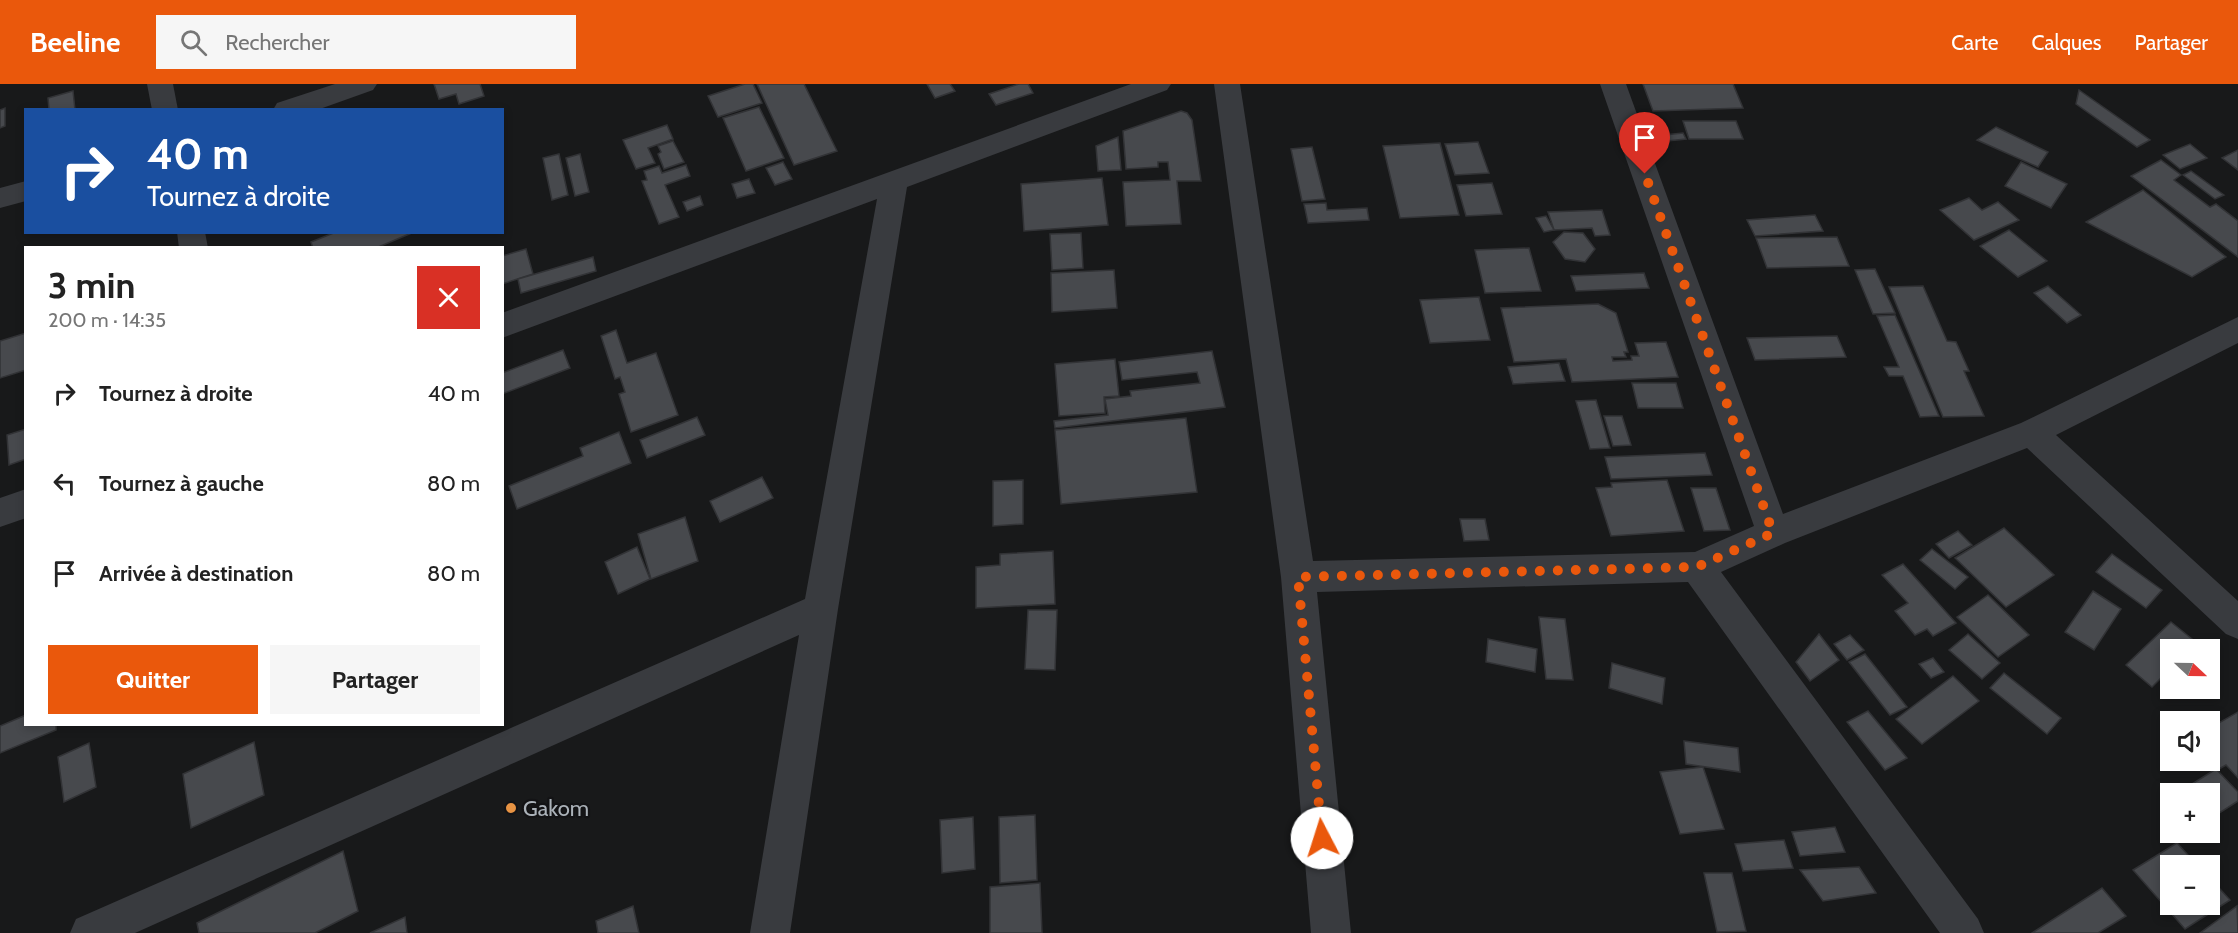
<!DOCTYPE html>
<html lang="fr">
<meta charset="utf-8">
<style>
body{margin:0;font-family:Cabin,sans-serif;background:#f6f6f6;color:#222;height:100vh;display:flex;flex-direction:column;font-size:22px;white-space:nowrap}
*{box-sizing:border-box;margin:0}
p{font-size:20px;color:#767676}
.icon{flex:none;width:33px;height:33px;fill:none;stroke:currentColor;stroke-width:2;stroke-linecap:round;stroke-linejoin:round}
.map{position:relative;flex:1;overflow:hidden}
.side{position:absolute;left:24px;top:162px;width:480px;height:480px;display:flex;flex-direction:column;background:#fff;border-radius:0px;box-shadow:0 3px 9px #0003}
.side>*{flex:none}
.top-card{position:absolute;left:24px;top:24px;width:480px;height:126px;border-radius:0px;box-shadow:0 3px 9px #0003;background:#1a4fa0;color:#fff;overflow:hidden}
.needle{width:39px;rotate:112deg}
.buttons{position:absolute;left:2160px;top:555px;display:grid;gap:12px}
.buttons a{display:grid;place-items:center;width:60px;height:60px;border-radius:0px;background:#fff;box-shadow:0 3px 9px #0003;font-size:30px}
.pin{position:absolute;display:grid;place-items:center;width:51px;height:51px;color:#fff;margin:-62px -26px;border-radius:50% 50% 50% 0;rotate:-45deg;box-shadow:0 0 6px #0007}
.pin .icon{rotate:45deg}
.me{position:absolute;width:66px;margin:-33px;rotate:355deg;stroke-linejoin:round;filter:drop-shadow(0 0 4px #0008)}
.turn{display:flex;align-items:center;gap:21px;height:126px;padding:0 24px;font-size:27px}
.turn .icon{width:78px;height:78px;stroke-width:2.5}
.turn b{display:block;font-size:42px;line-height:51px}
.round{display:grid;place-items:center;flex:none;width:63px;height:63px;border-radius:0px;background:#f6f6f6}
.headline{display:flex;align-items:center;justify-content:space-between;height:102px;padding:0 24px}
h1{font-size:36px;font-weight:700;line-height:45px}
.primary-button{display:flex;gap:12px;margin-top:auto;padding:12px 24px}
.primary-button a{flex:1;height:69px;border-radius:0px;background:#ea580c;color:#fff;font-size:24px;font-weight:700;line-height:69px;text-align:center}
.primary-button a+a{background:#f6f6f6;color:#222}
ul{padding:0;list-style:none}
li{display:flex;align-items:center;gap:18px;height:90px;padding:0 24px}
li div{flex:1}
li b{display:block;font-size:22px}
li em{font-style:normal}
header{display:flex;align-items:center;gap:36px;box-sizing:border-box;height:84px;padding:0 30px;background:#ea580c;color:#fff}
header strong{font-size:28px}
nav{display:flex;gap:33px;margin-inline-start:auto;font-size:21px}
.search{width:420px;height:54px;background:#f6f6f6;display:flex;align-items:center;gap:15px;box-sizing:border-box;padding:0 21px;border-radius:0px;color:#767676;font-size:22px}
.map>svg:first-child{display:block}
.building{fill:#47494d;stroke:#323336;stroke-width:1.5}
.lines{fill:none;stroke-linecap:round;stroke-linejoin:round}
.minor{fill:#393b3f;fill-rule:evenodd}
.route{stroke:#ea580c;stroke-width:10;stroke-dasharray:0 18}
.poi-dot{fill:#e79343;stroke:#131315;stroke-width:2}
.labels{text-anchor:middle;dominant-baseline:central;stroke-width:4.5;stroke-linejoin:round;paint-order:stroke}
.poi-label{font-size:22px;fill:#abb2b9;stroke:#131315;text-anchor:start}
</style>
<header>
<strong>Beeline</strong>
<div class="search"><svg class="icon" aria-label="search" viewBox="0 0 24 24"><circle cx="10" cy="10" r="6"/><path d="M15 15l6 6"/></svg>Rechercher</div>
<nav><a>Carte</a><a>Calques</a><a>Partager</a></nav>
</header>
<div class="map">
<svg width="2238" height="849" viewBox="0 0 2238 849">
<rect width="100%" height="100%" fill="#18191a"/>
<!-- building -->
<g class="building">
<polygon points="434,0 480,0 484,12 459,20 456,10 439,15"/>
<polygon points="745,0 753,0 762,19 718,33 708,12"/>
<polygon points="757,0 804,0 837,67 794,81"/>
<polygon points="927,0 950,0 955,7 935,14"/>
<polygon points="1019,0 1028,0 1033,9 996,21 989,10"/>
<polygon points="1643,0 1733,0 1743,24 1653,27"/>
<polygon points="2079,6 2150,56 2137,63 2076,20"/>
<polygon points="73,7 75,26 49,26 48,14"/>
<polygon points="759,23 784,74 746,87 723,34"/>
<polygon points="5,24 5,42 0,44 0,26"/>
<polygon points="1181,27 1187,29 1192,36 1201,97 1177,97 1181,140 1126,142 1123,98 1170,96 1168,78 1158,78 1158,83 1126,85 1123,47"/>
<polygon points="1683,37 1736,37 1743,55 1689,55"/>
<polygon points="667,41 673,55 648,64 655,79 636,85 623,56"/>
<polygon points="1996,43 2048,68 2038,83 1977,56"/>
<polygon points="1683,49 1686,55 1667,57 1664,51"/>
<polygon points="1118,53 1121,86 1098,87 1096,62"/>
<polygon points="673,57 684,78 664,85 658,70 661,68 658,62"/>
<polygon points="1478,58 1489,89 1455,91 1445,60"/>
<polygon points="1440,59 1459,131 1400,134 1383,62"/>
<polygon points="2190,60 2207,74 2180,85 2163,71"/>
<polygon points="1312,63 1325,115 1302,117 1291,65"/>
<polygon points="2238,66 2238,86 2222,74"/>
<polygon points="559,70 568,111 552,116 543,74"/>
<polygon points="580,70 589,108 575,112 566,74"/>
<polygon points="2161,76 2181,91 2174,96 2210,123 2216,120 2238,137 2238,173 2131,92"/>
<polygon points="783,78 792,95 775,101 766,84"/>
<polygon points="2021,78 2067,100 2051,124 2005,102"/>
<polygon points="686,81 690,92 665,101 679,133 659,140 642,97 647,96 644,87 659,82 662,89"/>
<polygon points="2191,87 2224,111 2215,115 2183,91"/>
<polygon points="1102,94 1108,141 1024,147 1021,100"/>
<polygon points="749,95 755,109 737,114 732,100"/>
<polygon points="1492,99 1502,130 1466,132 1457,101"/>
<polygon points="2143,106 2226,173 2192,193 2086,138"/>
<polygon points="700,112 703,121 687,127 683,118"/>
<polygon points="1969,114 1982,126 1998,118 2019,136 1974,156 1940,126"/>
<polygon points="1326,119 1327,126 1367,124 1369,136 1308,139 1304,120"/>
<polygon points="1602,126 1610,151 1595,152 1592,144 1554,146 1548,128"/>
<polygon points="1815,131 1823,147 1755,152 1747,136"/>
<polygon points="1546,132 1554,146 1544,148 1536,134"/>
<polygon points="2009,146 2047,177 2018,193 1980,162"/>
<polygon points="336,148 414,148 376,164 313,164 311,158"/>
<polygon points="1564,148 1583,149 1595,165 1585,178 1565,175 1553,158"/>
<polygon points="1081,149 1083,184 1052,186 1050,150"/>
<polygon points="1837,153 1849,182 1767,184 1756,154"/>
<polygon points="1529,164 1541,207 1485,209 1475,166"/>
<polygon points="526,165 533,190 502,200 502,172"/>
<polygon points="593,173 596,187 521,209 518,195"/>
<polygon points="1875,185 1895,229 1873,230 1855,186"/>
<polygon points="1114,186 1117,224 1052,228 1051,189"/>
<polygon points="1644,189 1649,204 1576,207 1571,192"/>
<polygon points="1923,202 1947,257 1956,258 1969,287 1964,287 1984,332 1943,333 1889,203"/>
<polygon points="2048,202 2081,231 2067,239 2034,209"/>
<polygon points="1479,213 1490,256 1430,259 1420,216"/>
<polygon points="1598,220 1616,229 1628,268 1624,268 1626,273 1612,273 1613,277 1632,276 1631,272 1639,272 1635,259 1666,258 1678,293 1572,298 1566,275 1514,278 1501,224"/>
<polygon points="1895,231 1939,332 1920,333 1903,292 1889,292 1884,283 1899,283 1877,232"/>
<polygon points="616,246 627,279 656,269 678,331 631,348 619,310 625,308 620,293 615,295 601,252"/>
<polygon points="26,249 26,286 0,294 0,257"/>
<polygon points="1837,252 1846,273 1755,276 1747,254"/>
<polygon points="563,266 570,284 502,310 502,289"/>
<polygon points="1212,267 1225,323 1055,344 1054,337 1108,331 1105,315 1131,312 1130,307 1200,299 1197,288 1122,296 1119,278"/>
<polygon points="1115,275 1119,312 1104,313 1105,329 1059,332 1055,280"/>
<polygon points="1559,279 1565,297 1513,300 1508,283"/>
<polygon points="1632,299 1676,299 1683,324 1638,324"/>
<polygon points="1596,316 1610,364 1590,365 1576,317"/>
<polygon points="1604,332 1622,332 1631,361 1613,362"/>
<polygon points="697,333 705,351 647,374 640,356"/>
<polygon points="1186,334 1197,408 1061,420 1055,346"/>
<polygon points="26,345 26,375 9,381 7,351"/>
<polygon points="619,348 631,379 517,425 509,402 583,372 580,364"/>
<polygon points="1705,369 1712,391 1611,395 1605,373"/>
<polygon points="762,393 773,414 720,438 710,417"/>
<polygon points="1023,396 1023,440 993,442 993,397"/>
<polygon points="1667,396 1684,447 1611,452 1596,404 1612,403 1611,399"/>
<polygon points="1691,404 1716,404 1730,446 1704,447"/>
<polygon points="685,433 698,477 651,495 638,450"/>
<polygon points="1460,435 1485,435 1489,456 1464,457"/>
<polygon points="2004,444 2054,491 2006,523 1955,474"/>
<polygon points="1958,447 1972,461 1949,474 1936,460"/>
<polygon points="637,463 650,495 618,510 605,478"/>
<polygon points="1932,465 1968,493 1955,505 1920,476"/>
<polygon points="1053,467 1055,520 976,524 976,483 1000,481 1000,470"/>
<polygon points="2112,470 2162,506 2146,524 2096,488"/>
<polygon points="1903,480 1956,539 1933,552 1927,545 1915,551 1895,527 1908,519 1882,491"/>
<polygon points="2093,507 2121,525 2094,566 2065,548"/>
<polygon points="1988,511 2029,551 1998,573 1957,533"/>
<polygon points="1028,526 1057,526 1055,586 1025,585"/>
<polygon points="1539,533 1565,535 1573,596 1546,595"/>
<polygon points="2171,538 2197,559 2190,566 2170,566 2170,585 2152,603 2126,581"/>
<polygon points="1819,550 1839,576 1810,597 1796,578"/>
<polygon points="1968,550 2000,579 1982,595 1949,566"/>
<polygon points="1850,551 1864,566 1847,576 1834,560"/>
<polygon points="1488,555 1537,565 1535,588 1486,578"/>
<polygon points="1865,570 1907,623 1890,631 1849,578"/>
<polygon points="1933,574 1944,588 1931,594 1919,580"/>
<polygon points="1612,579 1665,594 1662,620 1609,604"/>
<polygon points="2004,589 2061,634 2047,650 1990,604"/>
<polygon points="1953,592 1979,617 1922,660 1896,635"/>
<polygon points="1868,627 1907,674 1885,686 1847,638"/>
<polygon points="2238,628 2238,694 2226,681 2219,685 2210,675 2210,644"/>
<polygon points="26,631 26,640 56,640 56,646 0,669 0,642"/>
<polygon points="1684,657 1738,664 1740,688 1686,680"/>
<polygon points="254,658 264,711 191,744 183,690"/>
<polygon points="89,659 96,703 64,718 58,673"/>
<polygon points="1703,683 1724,745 1680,750 1660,688"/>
<polygon points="2216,685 2238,708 2238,717 2210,735 2210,710 2176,710"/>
<polygon points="1035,731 1037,796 1000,799 999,733"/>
<polygon points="973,733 975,785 942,789 940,736"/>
<polygon points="1835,743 1845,768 1800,772 1792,748"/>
<polygon points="1784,756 1793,784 1743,787 1735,760"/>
<polygon points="2177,759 2198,782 2170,782 2170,820 2210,820 2210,794 2230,816 2185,845 2133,786"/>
<polygon points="343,767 358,827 315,849 199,849 197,839"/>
<polygon points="1859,783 1876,809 1823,817 1800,786"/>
<polygon points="1704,789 1732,789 1746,847 1717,848"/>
<polygon points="1040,799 1042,849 990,849 990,803"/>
<polygon points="2102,804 2126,832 2098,849 2032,849"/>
<polygon points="633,822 639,849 598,849 596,837"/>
<polygon points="2237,822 2238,849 2200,849"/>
<polygon points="405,833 407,849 370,849"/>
</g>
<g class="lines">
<!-- minor -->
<g class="minor">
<polygon points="147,0 173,0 178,26 152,26"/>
<polygon points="335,0 377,0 373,6 317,26 273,26 277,19"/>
<polygon points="1131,0 1171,0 1167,6 907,103 838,525 790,849 750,849 799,551 135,849 70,849 76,835 805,515 877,115 502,254 502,229"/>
<polygon points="1214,0 1240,0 1313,477 1695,468 1754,442 1600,0 1626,0 1783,430 2021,339 2238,233 2238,259 2056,351 2238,517 2238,555 2226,550 2027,364 1785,459 1721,488 1978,835 1984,849 1940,849 1688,498 1317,508 1351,849 1311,849 1281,493"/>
<polygon points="26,97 26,117 0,124 0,104"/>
<polygon points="177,148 205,148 208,164 179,164"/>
<polygon points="26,405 26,434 0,443 0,414"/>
</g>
</g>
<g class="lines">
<!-- route -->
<polyline class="route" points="1322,754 1298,493 1697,483 1773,449 1645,90"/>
</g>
<!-- markers -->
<circle class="poi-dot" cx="511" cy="724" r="6"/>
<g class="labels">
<!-- poi labels -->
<g class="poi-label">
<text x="523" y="724">Gakom</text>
</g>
</g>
</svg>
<div class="buttons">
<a><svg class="needle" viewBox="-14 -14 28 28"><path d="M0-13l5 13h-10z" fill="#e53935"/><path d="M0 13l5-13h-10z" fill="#767676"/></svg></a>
<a><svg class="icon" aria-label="sound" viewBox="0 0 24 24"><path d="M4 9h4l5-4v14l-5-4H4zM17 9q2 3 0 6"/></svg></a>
<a>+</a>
<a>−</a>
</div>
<div class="pin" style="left:1645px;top:90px;background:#d93025"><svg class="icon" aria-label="arrive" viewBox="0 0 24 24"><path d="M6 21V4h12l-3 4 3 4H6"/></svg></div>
<svg class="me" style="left:1322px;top:754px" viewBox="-20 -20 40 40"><circle r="19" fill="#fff"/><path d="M0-13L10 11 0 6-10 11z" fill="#ea580c"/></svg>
<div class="top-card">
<div class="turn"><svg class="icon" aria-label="right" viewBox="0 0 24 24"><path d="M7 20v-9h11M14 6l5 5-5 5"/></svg><div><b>40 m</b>Tournez à droite</div></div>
</div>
<section class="side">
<div class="headline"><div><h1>3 min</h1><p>200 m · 14:35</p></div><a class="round" style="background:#d93025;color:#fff"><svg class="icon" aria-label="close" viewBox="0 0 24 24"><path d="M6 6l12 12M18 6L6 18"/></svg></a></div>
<ul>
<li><svg class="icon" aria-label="right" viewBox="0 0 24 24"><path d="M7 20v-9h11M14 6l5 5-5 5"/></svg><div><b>Tournez à droite</b></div><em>40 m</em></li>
<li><svg class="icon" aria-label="left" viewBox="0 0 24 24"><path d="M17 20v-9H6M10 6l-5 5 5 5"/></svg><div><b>Tournez à gauche</b></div><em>80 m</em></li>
<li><svg class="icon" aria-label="arrive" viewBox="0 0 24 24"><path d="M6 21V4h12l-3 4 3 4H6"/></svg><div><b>Arrivée à destination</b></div><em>80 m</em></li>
</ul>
<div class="primary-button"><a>Quitter</a><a>Partager</a></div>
</section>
</div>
